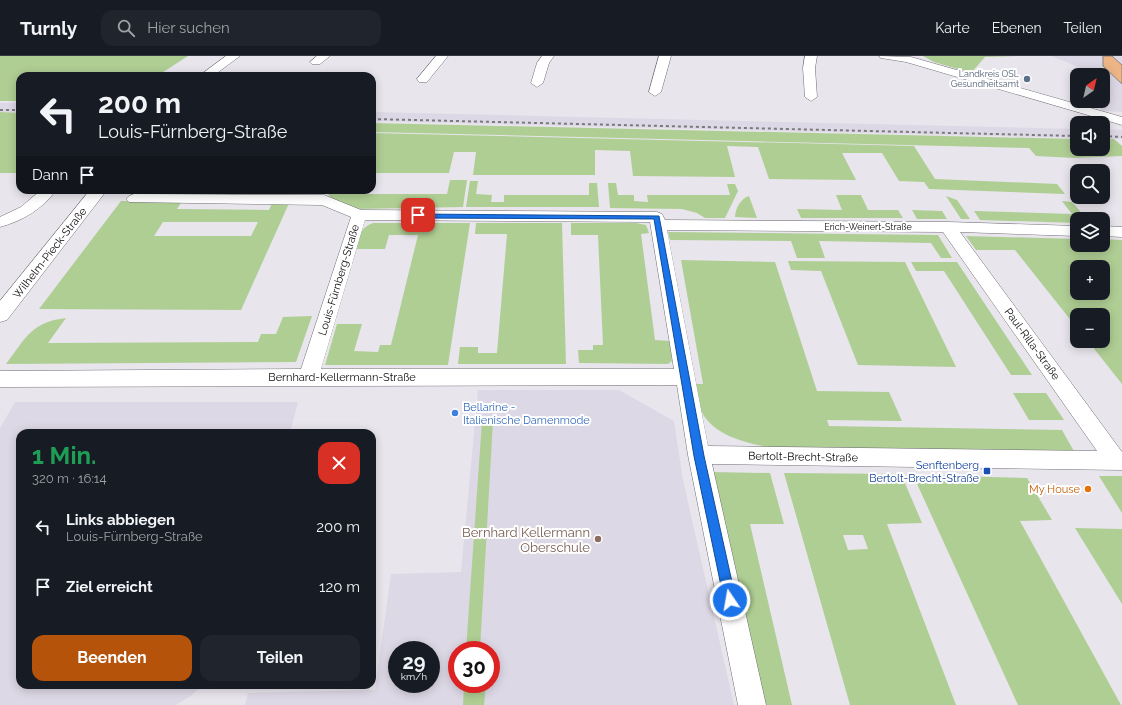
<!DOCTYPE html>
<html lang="de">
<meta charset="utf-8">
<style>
body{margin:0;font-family:Raleway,sans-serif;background:#20242c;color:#f1f3f6;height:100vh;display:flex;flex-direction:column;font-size:15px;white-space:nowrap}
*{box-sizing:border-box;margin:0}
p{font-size:13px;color:#9ea1a6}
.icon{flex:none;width:22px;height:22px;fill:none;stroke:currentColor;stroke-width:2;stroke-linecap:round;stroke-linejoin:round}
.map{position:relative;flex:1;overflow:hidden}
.drawer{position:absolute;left:16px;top:373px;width:360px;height:260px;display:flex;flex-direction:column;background:#171b24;border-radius:12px;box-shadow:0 2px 10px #0003}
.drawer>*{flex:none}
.hud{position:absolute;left:16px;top:16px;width:360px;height:122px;border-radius:12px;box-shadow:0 2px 10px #0003;background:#171b24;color:#f1f3f6;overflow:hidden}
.needle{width:26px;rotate:34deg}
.buttons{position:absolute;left:1070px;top:12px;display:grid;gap:8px}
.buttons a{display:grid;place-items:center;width:40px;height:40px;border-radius:8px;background:#171b24;box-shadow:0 2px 10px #0003;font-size:20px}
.speed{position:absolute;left:388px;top:585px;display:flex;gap:8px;font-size:20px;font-weight:700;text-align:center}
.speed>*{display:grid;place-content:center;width:52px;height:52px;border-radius:50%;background:#171b24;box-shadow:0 2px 10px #0003;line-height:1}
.speed small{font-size:10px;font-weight:400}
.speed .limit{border:6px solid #d22;background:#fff;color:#111}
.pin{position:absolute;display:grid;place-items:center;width:34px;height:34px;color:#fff;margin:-17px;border-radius:8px;box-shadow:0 2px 6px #0006}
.me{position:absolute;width:44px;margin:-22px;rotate:348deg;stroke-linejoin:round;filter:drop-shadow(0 0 3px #0008)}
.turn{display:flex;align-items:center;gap:14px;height:84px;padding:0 16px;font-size:18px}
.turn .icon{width:52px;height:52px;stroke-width:2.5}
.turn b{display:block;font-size:28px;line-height:34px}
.then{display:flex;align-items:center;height:38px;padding:0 16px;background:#0003;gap:8px;font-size:15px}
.round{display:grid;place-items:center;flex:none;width:42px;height:42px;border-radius:12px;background:#20242c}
.head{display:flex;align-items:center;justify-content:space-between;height:68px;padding:0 16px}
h1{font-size:24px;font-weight:700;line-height:30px;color:#1e9e55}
.cta{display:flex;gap:8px;margin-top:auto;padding:8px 16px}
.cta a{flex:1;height:46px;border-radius:12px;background:#b45309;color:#fff;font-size:16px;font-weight:700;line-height:46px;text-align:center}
.cta a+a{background:#20242c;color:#f1f3f6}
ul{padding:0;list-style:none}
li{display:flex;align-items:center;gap:12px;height:60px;padding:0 16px}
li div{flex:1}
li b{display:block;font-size:15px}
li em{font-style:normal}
header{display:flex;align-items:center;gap:24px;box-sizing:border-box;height:56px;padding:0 20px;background:#171b24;border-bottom:1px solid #363941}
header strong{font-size:19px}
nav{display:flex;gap:22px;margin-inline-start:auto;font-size:14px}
.search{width:280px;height:36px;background:#20242c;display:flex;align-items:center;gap:10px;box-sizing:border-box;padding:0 14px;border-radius:12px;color:#9ea1a6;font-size:15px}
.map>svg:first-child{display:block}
.built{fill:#ddd8e5;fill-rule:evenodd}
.green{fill:#afce94;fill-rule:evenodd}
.building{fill:#edb586;stroke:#8a8580}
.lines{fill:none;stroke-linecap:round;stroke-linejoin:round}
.minor-casing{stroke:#706e74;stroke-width:1}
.major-casing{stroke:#706e74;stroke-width:1}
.minor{fill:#fff;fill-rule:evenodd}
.major{fill:#fff;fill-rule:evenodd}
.rail{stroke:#7b797e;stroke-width:2;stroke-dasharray:3 3;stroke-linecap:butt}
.route{fill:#1a73e8;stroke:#114b97}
.service-dot{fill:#5c6f8a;stroke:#fff;stroke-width:1.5}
.shop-dot{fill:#3f7fe0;stroke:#fff;stroke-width:1.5}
.transit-dot{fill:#1a4fb4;stroke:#fff;stroke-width:1.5}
.food-dot{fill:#e8710a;stroke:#fff;stroke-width:1.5}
.education-dot{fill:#8d6e63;stroke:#fff;stroke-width:1.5}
.labels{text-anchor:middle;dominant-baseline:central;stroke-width:4;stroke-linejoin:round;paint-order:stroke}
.far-service-label{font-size:9px;fill:#4e5e75;stroke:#fff;text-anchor:end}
.far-street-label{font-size:9px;fill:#0d0c0e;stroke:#fff}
.street-label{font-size:11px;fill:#0d0c0e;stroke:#fff}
.shop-label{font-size:11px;fill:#366cbe;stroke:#fff;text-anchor:start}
.transit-label{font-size:11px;fill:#164399;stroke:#fff;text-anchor:end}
.food-label{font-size:11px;fill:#c56008;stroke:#fff;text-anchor:end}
.near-education-label{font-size:13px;fill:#785e54;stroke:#fff;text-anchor:end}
</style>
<header>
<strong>Turnly</strong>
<div class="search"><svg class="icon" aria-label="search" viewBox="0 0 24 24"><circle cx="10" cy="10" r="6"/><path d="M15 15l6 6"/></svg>Hier suchen</div>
<nav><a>Karte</a><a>Ebenen</a><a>Teilen</a></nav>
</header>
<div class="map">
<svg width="1122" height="649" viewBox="0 0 1122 649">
<rect width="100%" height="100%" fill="#e8e5ec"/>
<!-- built -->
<g class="built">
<polygon points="1051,0 1122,0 1122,56 1103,55 1094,45 1103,45 1103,19 1098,19"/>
<polygon points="0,47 20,47 20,57 0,56"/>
<polygon points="372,56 1077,73 1077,82 372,65"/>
<polygon points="1103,73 1122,74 1122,83 1103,83"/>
<path d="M 478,334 L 619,334 L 674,365 L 683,424 L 734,649 L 245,649 L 248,637 L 375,634 L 391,518 L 461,516 ZM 397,594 L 431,594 L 431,628 L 397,628 ZM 457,594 L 491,594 L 491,628 L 457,628 Z"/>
<polygon points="15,346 298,346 290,377 20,377 20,629 202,629 192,639 176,649 0,649 0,372"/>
</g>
<!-- green -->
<g class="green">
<polygon points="0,0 188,0 157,20 20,20 20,45 0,45"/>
<polygon points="923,0 1019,0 985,1 971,17 934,6"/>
<polygon points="0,56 20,57 20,117 0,117"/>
<polygon points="372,67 1077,83 1077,93 1103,93 1103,83 1114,83 1122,90 1122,100 1075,102 1036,100 1029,92 372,76"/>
<polygon points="372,77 914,90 935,123 1057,128 1065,138 929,133 924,126 899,125 882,97 842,97 856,124 769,123 758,91 727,90 735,121 633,120 630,95 595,94 595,119 473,119 476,96 454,96 449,117 372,117"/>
<polygon points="450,124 467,124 463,151 356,153 332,143 328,138 330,134 337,134 336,138 447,138"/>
<polygon points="470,125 478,125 476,138 492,139 491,146 504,146 504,139 589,139 589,127 597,127 599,151 466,151"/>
<polygon points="608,127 616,127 618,139 634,139 634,145 648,146 647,139 730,139 727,128 735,128 738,135 725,162 705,162 697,157 682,153 610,152"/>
<polygon points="227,134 310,134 308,138 225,136"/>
<polygon points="836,139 861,139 868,154 898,154 903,162 801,162 797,153 842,154"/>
<path d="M 749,140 L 757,162 L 735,161 C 735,153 741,142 749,140 Z"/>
<polygon points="946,140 957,144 970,163 961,163"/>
<path d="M 121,145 L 182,145 L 177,153 L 269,154 L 273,145 L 290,145 L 241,254 L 39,253 ZM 163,166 L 258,166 L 251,180 L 154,180 Z"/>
<polygon points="1062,145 1072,146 1087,163 1077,163 1077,167 980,164 974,155 1072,158"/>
<polygon points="912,154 942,155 947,163 917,163"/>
<path d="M 373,167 L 470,167 L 448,309 L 325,309 L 337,268 L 362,268 L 354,295 L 378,296 L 380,289 L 391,289 L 418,179 L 389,179 L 385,193 L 356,193 C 360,181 359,172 373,167 Z"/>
<polygon points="476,167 562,167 566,308 458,308 460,291 478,291 478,297 497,297 507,178 475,178"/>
<polygon points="571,167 636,167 646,169 649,177 641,178 655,284 670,285 672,305 668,308 579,307 578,294 593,294 593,289 603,289 598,179 571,179"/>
<polygon points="668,176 938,179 952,202 941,202 931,187 819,185 825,202 797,202 791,185 670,184"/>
<path d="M 966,180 L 1077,183 L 1077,189 L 1103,189 L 1103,183 L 1122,184 L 1122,328 L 1088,285 L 1103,285 L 1103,259 L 1077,259 L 1077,272 L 1015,194 L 976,194 ZM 1077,211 L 1103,211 L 1103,237 L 1077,237 Z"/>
<path d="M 681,204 L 775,206 L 817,335 L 889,336 L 902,365 L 827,364 L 829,370 L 1062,374 L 1075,397 L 773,392 C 746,387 710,380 699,350 C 697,343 696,335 694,328 L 703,328 Z"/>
<polygon points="788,205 905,206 956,311 858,309 821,215 791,214"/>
<polygon points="911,206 957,206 1032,319 1011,319 944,215 916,215"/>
<path d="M 312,260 L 296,306 L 6,308 C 26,282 31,266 66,262 L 48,287 L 258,286 L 261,278 L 276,278 L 283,261 Z"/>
<polygon points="1013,337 1046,337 1064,364 1029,364"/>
<polygon points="482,365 493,365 480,594 466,594"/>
<polygon points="710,416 770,417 784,468 750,468 792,649 765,649"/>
<path d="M 784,417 L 901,418 L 922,467 L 887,468 L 956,649 L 850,649 ZM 843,479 L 863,479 L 868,493 L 848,494 Z"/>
<polygon points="913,419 1027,422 1052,464 1020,465 1121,649 1018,649"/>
<polygon points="1099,420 1122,420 1122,457"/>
<polygon points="1075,472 1122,473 1122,548"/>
<polygon points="464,628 486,628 484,649 463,649"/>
</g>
<!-- building -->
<polygon class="building" points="1103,0 1112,0 1122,9 1122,28 1103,10"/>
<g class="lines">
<!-- minor casing -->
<g class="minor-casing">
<g id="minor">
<polygon points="317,0 330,0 320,8 312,8 310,6"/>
<polygon points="436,0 448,0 427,26 419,26 417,23"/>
<polygon points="542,0 554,0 549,7 543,27 537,31 531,27 537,7"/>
<polygon points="659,0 671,0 661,36 655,40 649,36"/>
<polygon points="805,0 817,0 815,12 817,41 811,45 805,41 803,12"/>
<polygon points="879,0 911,1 1122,61 1122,69 906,6 881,2"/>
<path d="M 41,134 L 56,134 C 43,153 22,165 0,171 L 0,161 L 21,151 Z"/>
<path d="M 134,138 L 324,139 L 361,154 L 657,156 L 662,158 L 665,164 L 948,166 L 1077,170 L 1077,180 L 960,176 L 1122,396 L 1122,414 L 712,408 L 766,649 L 738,649 L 688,399 L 677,329 L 0,331 L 0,315 L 301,313 L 351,161 L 322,149 L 129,146 L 126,143 L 129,140 ZM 365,164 L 650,166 L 674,313 L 321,313 ZM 667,174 L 943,176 L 1097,395 L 708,390 Z"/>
<polygon points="1103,170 1122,171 1122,181 1103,180"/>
</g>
</g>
<!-- major casing -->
<g class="major-casing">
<g id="major">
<polygon points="226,0 240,0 213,20 199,20"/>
<polygon points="90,134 107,134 7,264 0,266 0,245"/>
</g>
</g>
<!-- minor -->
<use href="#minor" class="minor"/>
<!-- major -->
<use href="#major" class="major"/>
<!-- rail -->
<g class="rail">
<polyline points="0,54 20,54"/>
<polyline points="372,63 1077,80"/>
<polyline points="1103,80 1122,81"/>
</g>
</g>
<!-- route -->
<polygon class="route" points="416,158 659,160 704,400 736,544 734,548 730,550 726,548 724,544 694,400 654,163 418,162 416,161"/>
<!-- markers -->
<circle class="service-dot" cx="1027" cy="23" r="4"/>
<circle class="shop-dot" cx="455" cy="357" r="4"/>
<rect class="transit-dot" x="983" y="411" width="8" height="8" rx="2"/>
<circle class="food-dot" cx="1088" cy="433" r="4"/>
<circle class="education-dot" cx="598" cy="483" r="4"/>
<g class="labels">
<!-- far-service labels -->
<g class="far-service-label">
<text x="1019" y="18">Landkreis OSL<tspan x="1019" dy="10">Gesundheitsamt</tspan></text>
</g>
<!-- far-street labels -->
<g class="far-street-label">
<text x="868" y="171">Erich-Weinert-Straße</text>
</g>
<!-- street labels -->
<g class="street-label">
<text transform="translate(50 197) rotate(-52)">Wilhelm-Pieck-Straße</text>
<text transform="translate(339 224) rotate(-73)">Louis-Fürnberg-Straße</text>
<text transform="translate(1032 288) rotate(54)">Paul-Rilla-Straße</text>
<text x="342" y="321">Bernhard-Kellermann-Straße</text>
<text transform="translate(803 401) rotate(1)">Bertolt-Brecht-Straße</text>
</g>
<!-- shop labels -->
<g class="shop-label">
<text x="463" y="351">Bellarine -<tspan x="463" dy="13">Italienische Damenmode</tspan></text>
</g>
<!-- transit labels -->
<g class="transit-label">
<text x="979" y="409">Senftenberg<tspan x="979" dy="13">Bertolt-Brecht-Straße</tspan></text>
</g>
<!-- food labels -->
<g class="food-label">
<text x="1080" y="433">My House</text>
</g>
<!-- near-education labels -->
<g class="near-education-label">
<text x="590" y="476">Bernhard Kellermann<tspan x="590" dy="15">Oberschule</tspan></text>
</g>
</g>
</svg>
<div class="buttons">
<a><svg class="needle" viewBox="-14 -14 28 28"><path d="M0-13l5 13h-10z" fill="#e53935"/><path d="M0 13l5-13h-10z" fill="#9ea1a6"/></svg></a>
<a><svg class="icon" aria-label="sound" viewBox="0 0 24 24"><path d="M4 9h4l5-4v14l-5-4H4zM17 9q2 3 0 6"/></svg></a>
<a><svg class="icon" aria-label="search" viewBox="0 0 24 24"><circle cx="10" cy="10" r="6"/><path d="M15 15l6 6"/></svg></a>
<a><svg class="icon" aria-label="layers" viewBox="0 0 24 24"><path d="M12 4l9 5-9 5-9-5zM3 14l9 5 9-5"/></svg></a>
<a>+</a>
<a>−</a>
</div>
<div class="speed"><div>29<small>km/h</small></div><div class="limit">30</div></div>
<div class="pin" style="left:418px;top:159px;background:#d93025"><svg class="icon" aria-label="arrive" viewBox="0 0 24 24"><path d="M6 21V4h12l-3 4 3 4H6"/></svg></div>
<svg class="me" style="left:730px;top:544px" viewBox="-20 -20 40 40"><circle r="17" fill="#1a73e8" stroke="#fff" stroke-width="3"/><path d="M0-11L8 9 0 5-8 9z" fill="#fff"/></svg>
<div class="hud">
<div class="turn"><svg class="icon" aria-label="left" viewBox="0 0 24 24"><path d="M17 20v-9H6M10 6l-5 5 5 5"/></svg><div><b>200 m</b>Louis-Fürnberg-Straße</div></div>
<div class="then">Dann<svg class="icon" aria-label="arrive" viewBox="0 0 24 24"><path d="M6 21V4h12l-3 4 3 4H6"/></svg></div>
</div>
<section class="drawer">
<div class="head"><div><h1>1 Min.</h1><p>320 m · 16:14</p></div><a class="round" style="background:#d93025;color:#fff"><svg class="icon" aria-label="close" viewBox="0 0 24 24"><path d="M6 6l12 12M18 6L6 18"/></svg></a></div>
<ul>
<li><svg class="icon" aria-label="left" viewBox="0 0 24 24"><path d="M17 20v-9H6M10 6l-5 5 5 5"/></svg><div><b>Links abbiegen</b><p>Louis-Fürnberg-Straße</p></div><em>200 m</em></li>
<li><svg class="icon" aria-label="arrive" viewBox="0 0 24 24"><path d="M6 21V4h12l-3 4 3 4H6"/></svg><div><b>Ziel erreicht</b></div><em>120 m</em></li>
</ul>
<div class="cta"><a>Beenden</a><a>Teilen</a></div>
</section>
</div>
